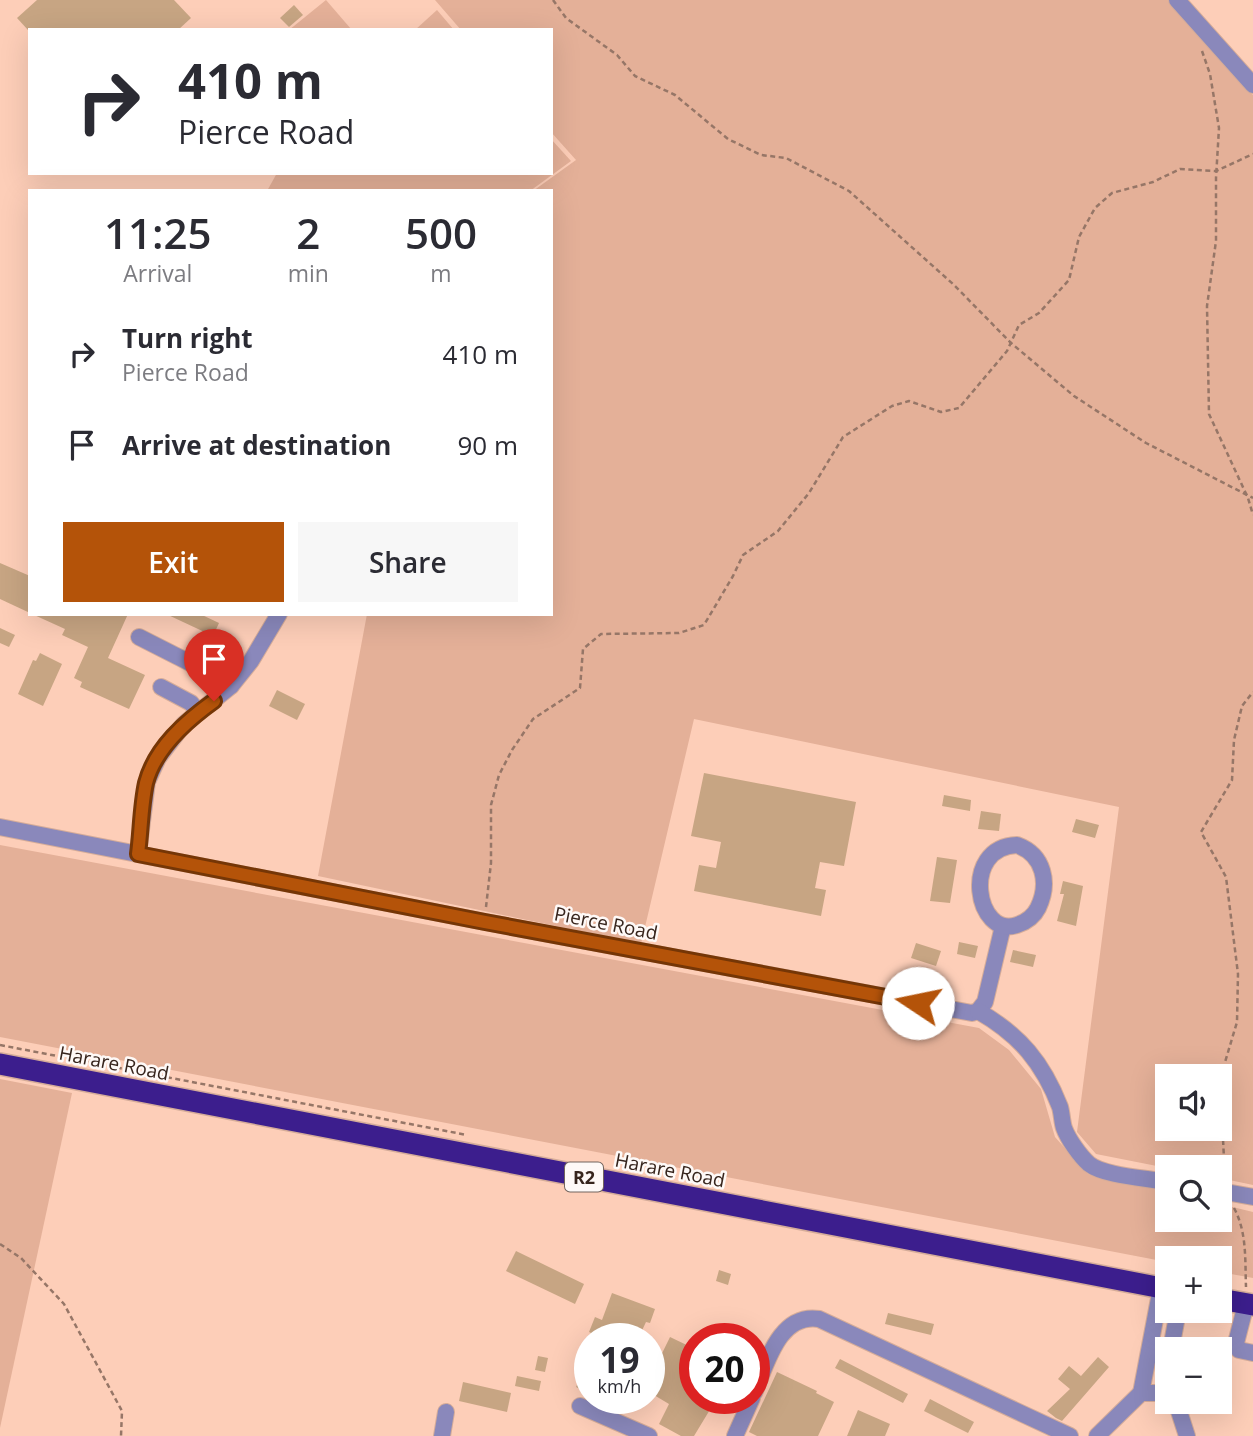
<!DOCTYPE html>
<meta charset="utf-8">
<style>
body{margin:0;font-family:"Open Sans",sans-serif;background:#f7f7f7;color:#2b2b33;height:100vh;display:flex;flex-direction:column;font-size:26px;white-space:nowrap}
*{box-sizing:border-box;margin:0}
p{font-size:23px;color:#7c7c81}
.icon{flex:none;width:38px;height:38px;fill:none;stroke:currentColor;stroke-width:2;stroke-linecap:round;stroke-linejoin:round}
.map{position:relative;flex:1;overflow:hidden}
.side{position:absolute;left:28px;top:189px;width:525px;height:427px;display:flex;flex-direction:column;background:#fff;border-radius:0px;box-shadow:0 7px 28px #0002}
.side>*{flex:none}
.hud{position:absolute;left:28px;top:28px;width:525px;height:147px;border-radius:0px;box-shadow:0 7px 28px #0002;background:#fff;color:#2b2b33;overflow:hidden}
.controls{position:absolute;left:1155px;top:1064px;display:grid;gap:14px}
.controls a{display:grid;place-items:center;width:77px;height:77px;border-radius:0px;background:#fff;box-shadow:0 7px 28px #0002;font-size:35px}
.speed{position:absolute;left:574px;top:1323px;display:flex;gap:14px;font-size:35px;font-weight:700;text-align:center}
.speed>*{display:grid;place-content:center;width:91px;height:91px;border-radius:50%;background:#fff;box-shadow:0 7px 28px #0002;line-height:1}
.speed small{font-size:18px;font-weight:400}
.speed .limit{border:10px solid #d22;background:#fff;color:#111}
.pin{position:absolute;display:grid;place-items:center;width:60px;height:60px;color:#fff;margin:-72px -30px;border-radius:50% 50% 50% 0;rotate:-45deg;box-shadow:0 0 7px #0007}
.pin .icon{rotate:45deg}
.me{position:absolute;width:77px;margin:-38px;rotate:281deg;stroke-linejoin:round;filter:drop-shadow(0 0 5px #0008)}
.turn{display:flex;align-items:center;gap:24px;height:147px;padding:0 35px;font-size:32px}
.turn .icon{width:91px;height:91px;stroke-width:2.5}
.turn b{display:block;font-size:49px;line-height:60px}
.eta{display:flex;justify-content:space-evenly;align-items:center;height:119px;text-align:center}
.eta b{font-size:42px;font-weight:600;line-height:49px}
.button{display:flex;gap:14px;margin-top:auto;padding:14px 35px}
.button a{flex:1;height:80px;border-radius:0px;background:#b45309;color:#fff;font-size:28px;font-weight:600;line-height:80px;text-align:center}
.button a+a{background:#f7f7f7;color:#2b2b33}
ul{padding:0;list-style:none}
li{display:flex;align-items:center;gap:21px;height:91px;padding:0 35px}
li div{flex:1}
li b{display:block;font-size:26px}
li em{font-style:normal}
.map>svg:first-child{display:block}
.green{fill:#e4b098;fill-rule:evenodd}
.building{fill:#c7a583}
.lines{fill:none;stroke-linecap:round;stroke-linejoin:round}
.minor-casing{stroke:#d5ac99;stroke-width:18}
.highway-casing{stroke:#d5ac99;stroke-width:24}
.path{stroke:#967667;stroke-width:2.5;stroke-dasharray:5 3.5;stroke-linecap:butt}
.minor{stroke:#8a88bb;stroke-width:16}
.highway{stroke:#3c1e8d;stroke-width:21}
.route-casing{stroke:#753606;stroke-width:18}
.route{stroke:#b45309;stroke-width:12}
.labels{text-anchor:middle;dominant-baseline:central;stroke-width:5;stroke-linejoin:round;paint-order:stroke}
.shield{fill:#fef9f7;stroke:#73655e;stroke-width:2}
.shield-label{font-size:18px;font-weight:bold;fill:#37251d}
.street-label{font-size:19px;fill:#37251d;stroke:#fef9f7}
</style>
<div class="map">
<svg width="1253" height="1436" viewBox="0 0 1253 1436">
<rect width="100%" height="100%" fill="#fdceb8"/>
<!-- green -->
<g class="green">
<polygon points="326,0 351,29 289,30"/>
<path d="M 435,0 L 1169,0 L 1253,95 L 1253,1185 L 1220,1178 L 1220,1167 L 1167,1168 L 1096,1154 L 1077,1132 L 1119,807 L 694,719 L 641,944 L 318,876 L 367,614 L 551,614 L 551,191 L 533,191 L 576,160 L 551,132 L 551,30 L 461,30 ZM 1167,1076 L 1220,1076 L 1220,1129 L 1167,1129 Z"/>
<polygon points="437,10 454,30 415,30"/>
<polygon points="551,139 571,161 530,191 267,191 277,173 551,173"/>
<polygon points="0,845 979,1028 1009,1050 1041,1089 1055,1137 1088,1174 1167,1192 1167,1220 1220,1220 1220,1204 1253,1212 1253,1278 1220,1272 1220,1258 1167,1258 1167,1262 0,1037"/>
<polygon points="0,1079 72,1093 0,1428"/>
</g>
<!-- building -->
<g class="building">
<polygon points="37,0 174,0 191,18 178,30 28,30 17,18"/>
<polygon points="294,5 303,15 289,27 280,18"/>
<polygon points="0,563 30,576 30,613 0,599"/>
<polygon points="32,614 128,614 108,658 145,675 129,709 80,687 82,682 74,678 88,647 62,635 65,629"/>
<polygon points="166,614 200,614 219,623 213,636"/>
<polygon points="0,628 15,635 9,647 0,643"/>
<polygon points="40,653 62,664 43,706 18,694 33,660 36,661"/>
<polygon points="277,690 305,704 297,720 269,706"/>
<polygon points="704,773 856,802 844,866 820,862 815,888 826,890 821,916 694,891 699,865 716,868 721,842 691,836"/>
<polygon points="944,795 971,800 970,811 942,806"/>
<polygon points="981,811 1001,814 999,831 978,829"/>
<polygon points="1076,819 1099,825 1095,838 1072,832"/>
<polygon points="937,857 957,860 950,903 930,901"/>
<polygon points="1063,881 1083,886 1076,926 1057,921 1064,894 1060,894"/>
<polygon points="959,942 978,946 975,958 957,954"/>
<polygon points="916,943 941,951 936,966 911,958"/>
<polygon points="1013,950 1036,955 1033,967 1010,962"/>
<polygon points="516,1251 584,1284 575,1304 506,1271"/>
<polygon points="719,1270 731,1274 728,1285 716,1281"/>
<polygon points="612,1293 655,1309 650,1323 646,1322 638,1339 604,1339 589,1332 595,1317 602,1320"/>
<polygon points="888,1313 934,1324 931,1335 885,1324"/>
<polygon points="670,1337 695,1349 695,1398 717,1398 694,1436 681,1436 659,1424 669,1404 649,1392 649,1380"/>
<polygon points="538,1356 548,1358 545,1372 535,1370"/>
<polygon points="1098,1357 1109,1367 1062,1421 1056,1418 1047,1411 1070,1389 1058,1379 1069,1366 1081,1376"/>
<polygon points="840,1359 908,1394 903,1403 835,1368"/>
<polygon points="777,1372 817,1391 816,1393 834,1402 818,1436 757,1436 749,1432"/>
<polygon points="517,1376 541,1381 539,1391 515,1386"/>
<polygon points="581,1377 590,1381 590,1394 576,1387"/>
<polygon points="463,1382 511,1393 507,1412 459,1401"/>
<polygon points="930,1399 974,1422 968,1433 924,1411"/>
<polygon points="858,1410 890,1424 885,1436 847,1436"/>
</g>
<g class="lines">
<!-- minor casing -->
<g class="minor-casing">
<g id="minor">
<polyline points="1177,0 1253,85"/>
<polyline points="139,637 206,671 231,686"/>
<polyline points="161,687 191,703 198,712"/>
<polyline points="0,827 485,922 972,1013 978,1011 985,1002 1003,926"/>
<path d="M 1017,845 C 1044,855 1050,883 1038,908 C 1034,916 1026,922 1017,925 C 976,939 960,847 1017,845 Z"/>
<polyline points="138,854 147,782 158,758 184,724 231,686 251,661 279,614"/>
<path d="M 978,1011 C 1020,1035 1043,1063 1060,1107 C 1062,1114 1062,1122 1064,1128 C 1068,1139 1080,1156 1089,1164 C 1104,1176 1147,1178 1167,1182"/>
<polyline points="1220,1191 1253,1197"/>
<polyline points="1246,1304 1236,1343 1239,1350 1253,1353"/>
<polyline points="1171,1349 1178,1311"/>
<path d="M 754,1393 C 767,1363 779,1313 819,1319 L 1070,1436"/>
<polyline points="1141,1393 1161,1288"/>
<polyline points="1163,1393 1167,1369"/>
<polyline points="1176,1402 1187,1436"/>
<polyline points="580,1406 649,1436"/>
<polyline points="442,1436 446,1412"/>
<polyline points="735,1436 752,1398"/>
<polyline points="1097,1436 1141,1393 1163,1393 1167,1395"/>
</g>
</g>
<!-- highway casing -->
<g class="highway-casing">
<g id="highway">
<polyline points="0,1064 1167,1289"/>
<polyline points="1220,1299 1253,1305"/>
</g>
</g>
<!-- path -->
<g class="path">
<polyline points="553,0 566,18 617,55 635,76 675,95 728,139 761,155 786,158 849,191 953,284 1011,343 1074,396 1146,443 1253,498"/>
<polyline points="1202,51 1210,74 1219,128 1216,178 1216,241 1207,306 1209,414 1248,498 1253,515"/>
<polyline points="486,907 491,863 491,805 499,775 512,750 533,719 580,688 583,649 601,634 679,633 704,625 733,576 743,555 778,531 809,493 843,437 892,406 909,401 941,412 959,408 1007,351 1019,325 1039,313 1069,280 1079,237 1095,208 1112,193 1153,182 1180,169 1216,171 1253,154"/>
<polyline points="0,1045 467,1135"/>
<polyline points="1225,1179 1220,1079 1237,1022 1238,974 1226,877 1201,832 1232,780 1234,740 1242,706 1253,692"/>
<path d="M 1234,1208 C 1247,1232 1245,1260 1246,1287"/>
<polyline points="0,1244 21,1258 64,1304 122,1411 121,1436"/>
</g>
<!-- minor -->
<use href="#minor" class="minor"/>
<!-- highway -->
<use href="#highway" class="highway"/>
</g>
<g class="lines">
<!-- route casing -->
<g class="route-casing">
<path id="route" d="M 214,701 C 186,721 155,748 146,783 C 141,806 141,831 138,854 L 485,922 L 918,1003"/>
</g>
<!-- route -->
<use href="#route" class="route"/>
</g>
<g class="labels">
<!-- shield labels -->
<rect class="shield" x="565" y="1162.5" width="38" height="29" rx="5"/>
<g class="shield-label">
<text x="584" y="1177">R2</text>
</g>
<!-- street labels -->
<g class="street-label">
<text transform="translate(606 923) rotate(11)">Pierce Road</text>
<text transform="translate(114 1063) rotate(11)">Harare Road</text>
<text transform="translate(670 1170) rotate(11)">Harare Road</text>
</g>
</g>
</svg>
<div class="controls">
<a><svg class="icon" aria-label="sound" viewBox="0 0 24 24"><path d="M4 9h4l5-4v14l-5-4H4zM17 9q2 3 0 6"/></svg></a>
<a><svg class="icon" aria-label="search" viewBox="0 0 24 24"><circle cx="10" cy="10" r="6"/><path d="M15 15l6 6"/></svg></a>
<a>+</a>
<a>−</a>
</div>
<div class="speed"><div>19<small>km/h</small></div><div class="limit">20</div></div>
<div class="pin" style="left:214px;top:701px;background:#d93025"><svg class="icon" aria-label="arrive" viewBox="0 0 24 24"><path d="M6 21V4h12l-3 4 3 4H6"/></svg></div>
<svg class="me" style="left:918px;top:1003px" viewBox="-20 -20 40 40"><circle r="19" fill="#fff"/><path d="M0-13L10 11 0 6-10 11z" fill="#b45309"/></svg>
<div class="hud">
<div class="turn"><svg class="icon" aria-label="right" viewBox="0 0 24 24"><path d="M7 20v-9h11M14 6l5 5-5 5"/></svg><div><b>410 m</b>Pierce Road</div></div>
</div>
<section class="side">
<div class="eta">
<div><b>11:25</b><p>Arrival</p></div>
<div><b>2</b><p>min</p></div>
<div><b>500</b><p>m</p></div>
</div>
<ul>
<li><svg class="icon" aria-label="right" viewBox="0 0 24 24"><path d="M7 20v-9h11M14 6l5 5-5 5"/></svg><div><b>Turn right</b><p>Pierce Road</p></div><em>410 m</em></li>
<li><svg class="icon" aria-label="arrive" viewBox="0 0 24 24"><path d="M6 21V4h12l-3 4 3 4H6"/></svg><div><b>Arrive at destination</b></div><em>90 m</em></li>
</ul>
<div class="button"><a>Exit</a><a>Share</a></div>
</section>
</div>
